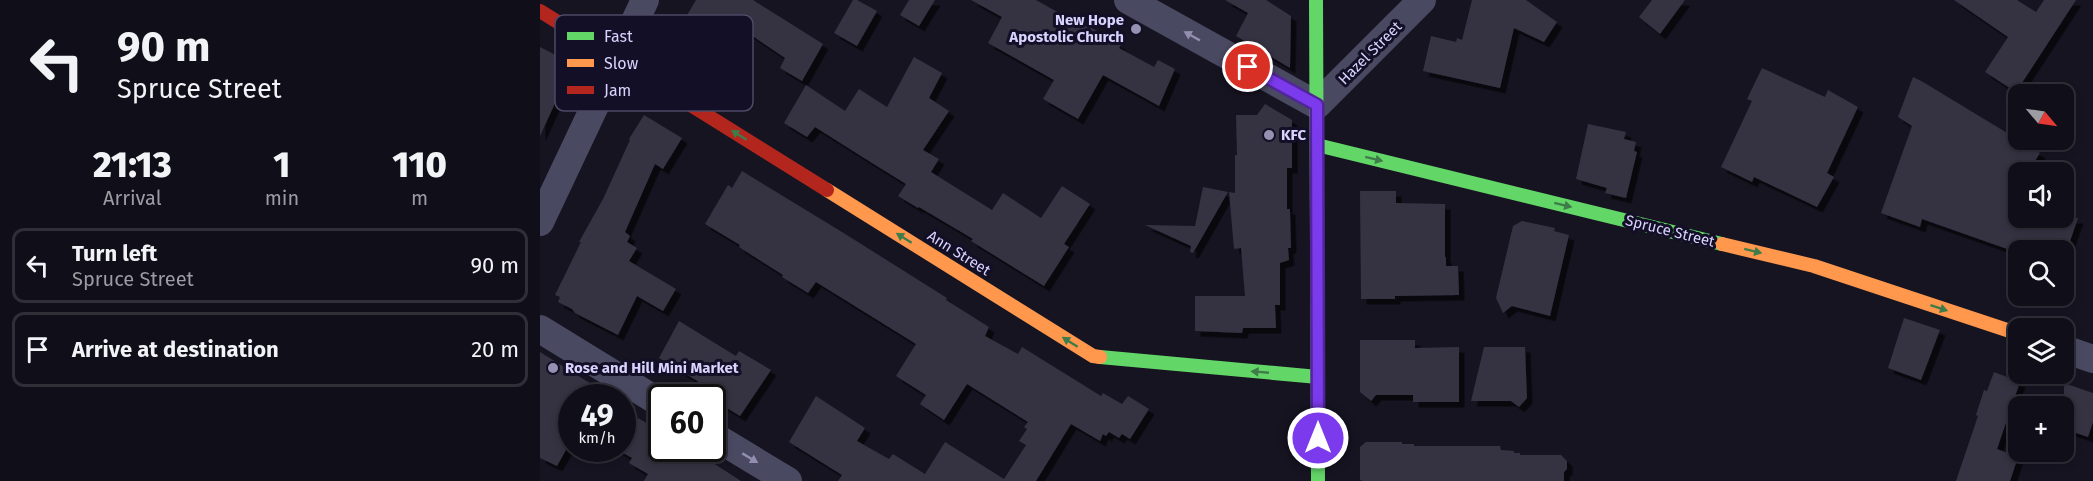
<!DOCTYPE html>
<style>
body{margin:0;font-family:"Fira Sans",sans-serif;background:#191822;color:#f1f3f6;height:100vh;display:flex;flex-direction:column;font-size:22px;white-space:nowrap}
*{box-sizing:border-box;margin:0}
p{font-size:20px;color:#9c9ca2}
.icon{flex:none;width:33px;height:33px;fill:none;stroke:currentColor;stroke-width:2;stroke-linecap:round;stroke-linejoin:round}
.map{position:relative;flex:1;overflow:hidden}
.panel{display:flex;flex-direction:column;background:#100f19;width:540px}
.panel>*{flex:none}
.guide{background:#100f19;color:#f1f3f6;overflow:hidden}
.needle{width:39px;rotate:119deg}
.controls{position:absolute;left:1468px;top:84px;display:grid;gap:12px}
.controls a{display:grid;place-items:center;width:66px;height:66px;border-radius:12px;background:#100f19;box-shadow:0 3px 9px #0003,0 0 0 2px #302f38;font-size:30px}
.speed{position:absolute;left:18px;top:384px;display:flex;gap:12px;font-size:30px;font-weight:700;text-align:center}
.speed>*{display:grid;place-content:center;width:78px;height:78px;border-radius:50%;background:#100f19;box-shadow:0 3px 9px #0003,0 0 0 2px #302f38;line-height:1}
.speed small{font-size:15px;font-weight:400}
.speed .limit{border:3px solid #111;border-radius:9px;background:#fff;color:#111}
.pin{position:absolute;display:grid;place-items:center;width:51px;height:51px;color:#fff;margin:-26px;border:3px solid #fff;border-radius:50%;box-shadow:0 2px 6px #0007}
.me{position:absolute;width:66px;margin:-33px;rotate:0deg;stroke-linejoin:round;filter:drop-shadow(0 0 4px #0008)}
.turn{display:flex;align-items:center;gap:21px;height:126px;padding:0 18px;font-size:27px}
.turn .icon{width:78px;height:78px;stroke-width:2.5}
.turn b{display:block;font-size:42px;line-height:51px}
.eta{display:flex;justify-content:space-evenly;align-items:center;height:102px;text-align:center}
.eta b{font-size:36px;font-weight:800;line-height:42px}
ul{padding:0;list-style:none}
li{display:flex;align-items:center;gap:18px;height:75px;margin:0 12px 9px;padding:0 6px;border:3px solid #302f38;border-radius:12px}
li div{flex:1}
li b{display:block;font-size:22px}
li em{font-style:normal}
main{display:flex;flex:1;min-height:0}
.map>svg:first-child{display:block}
.building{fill:#343243;filter:url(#shadow)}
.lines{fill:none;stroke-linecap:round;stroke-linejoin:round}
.street{stroke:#4a4962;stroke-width:28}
.fast{stroke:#63d668;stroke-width:14}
.slow{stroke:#ff974d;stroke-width:14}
.jam{stroke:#b3261e;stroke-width:14}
.oneway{fill:#928eb0}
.oneway2{fill:#3f7c4a}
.route-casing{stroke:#51269a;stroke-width:15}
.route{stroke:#7c3aed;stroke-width:10}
.poi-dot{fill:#9591b1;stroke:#130f26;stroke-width:2}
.labels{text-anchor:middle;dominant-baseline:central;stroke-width:6;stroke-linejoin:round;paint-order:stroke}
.poi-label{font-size:15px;font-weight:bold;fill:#d9d4ff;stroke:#130f26;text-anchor:start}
.street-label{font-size:15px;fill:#d9d4ff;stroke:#130f26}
.key{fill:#130f26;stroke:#4e4a67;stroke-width:1.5}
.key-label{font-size:16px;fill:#d9d4ff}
</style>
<main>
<section class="panel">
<div class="guide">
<div class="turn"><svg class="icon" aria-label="left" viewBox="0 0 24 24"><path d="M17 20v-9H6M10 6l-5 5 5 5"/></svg><div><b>90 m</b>Spruce Street</div></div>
</div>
<div class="eta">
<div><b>21:13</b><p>Arrival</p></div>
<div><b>1</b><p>min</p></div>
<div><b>110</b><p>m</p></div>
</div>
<ul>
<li><svg class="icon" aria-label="left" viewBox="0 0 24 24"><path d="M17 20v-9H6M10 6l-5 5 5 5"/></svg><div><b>Turn left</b><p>Spruce Street</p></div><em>90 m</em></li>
<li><svg class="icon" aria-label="arrive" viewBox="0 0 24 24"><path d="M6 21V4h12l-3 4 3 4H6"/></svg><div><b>Arrive at destination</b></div><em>20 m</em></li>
</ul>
</section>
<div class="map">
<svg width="1553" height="481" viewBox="0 0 1553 481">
<defs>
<filter id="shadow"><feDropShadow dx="5.5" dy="5.5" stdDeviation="0" flood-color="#0009"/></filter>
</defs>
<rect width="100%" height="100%" fill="#161421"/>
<!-- building -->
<g class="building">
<polygon points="156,0 213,0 283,44 262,81 240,68 245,58 189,20 160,71 131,54 135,46 130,44"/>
<polygon points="313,0 317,0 337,11 317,46 294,33"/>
<polygon points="369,0 395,0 379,26 360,15"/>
<polygon points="431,0 496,0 544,27 546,25 559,32 581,45 579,48 614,67 618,60 635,69 619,106 563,75 538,119 503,99 514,80 448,43 462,17"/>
<polygon points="685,0 726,0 751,16 750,68 696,36 708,13"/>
<polygon points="932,0 986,0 1017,22 1004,42 974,28 960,88 883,71 891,36 916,42 917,38 922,40"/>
<polygon points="1112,0 1145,0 1120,34 1099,17"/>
<polygon points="1414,0 1477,0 1496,12 1504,0 1536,0 1476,92 1445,72 1468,37"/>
<polygon points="0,47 33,64 0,136"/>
<polygon points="374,57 402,73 389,98 409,111 383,150 399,159 391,172 452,210 463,193 501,218 522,186 550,204 524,244 529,247 504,286 431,241 433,239 379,207 378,208 358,196 366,184 332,163 275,127 267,137 244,123 266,85 305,111 319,89 347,107"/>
<polygon points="1222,68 1285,97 1288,90 1318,107 1287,173 1294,177 1277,207 1214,177 1212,182 1181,167 1212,101 1207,99"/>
<polygon points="1373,77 1383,82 1500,153 1488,172 1479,172 1479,218 1538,218 1527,250 1470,250 1382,219 1380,227 1341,213 1372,126 1358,117"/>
<polygon points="725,104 752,120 752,168 747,168 747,209 750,209 751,248 748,248 749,260 740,263 740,305 735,305 736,328 703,328 702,333 655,331 655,296 705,296 701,248 694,249 689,192 695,193 695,155 697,155 696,115 717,115"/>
<polygon points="104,115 142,138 123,169 115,164 85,232 90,236 87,242 97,248 89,261 136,289 123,311 97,296 78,335 35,313 32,309 18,302 20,297 15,295 41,242 39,242 63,199 90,140 89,139"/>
<polygon points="1048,124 1086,132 1084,139 1096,142 1094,151 1097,152 1086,198 1065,193 1067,188 1036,179"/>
<polygon points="202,171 302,232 407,298 406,300 449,327 445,336 478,354 482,347 561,396 563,393 582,404 588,396 609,409 590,439 582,434 579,438 569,432 566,436 563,434 560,441 531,424 496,481 298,481 302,475 249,442 276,396 325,428 317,441 349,459 353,454 385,474 405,442 464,479 486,445 479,441 487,429 484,427 488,422 427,384 404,420 380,404 386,395 356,376 376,344 276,282 268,293 242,277 243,275 199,247 200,245 165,224 188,185 192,188"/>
<polygon points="663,187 688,192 653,253 650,252 651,246 605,225 655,226"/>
<polygon points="820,191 856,191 856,203 905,204 905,257 906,257 906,266 918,266 919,295 855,296 855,299 821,299"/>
<polygon points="982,221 1015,228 1014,231 1029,235 1010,316 972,306 963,313 956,298 973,226"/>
<polygon points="1364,318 1400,330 1381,380 1348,368"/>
<polygon points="139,321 196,356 199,351 231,370 200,416 172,399 171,398 174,391 119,358"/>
<polygon points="820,340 875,340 875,348 919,347 919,402 873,402 873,395 836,395 831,401 820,392"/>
<polygon points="944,347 985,347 987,398 979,407 971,401 931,401"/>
<polygon points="0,352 53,385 45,398 32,398 32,439 17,466 0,458"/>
<polygon points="1454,372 1480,382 1457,449 1478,457 1470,481 1416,481 1438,416 1436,415 1444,390 1447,391"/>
<polygon points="1524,383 1553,393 1553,422 1548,437 1524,429"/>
<polygon points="98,418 122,432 122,448 150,448 201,481 104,481 108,474 89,463 92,458 76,449 82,448 82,439 93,421 95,423"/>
<polygon points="826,442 862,442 862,444 874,444 874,446 960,446 961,450 974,451 974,453 980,453 980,455 1021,455 1027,461 1027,469 1024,472 1024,481 823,481 820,480 820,447"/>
</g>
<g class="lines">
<!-- street -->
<g class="street">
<polyline points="588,0 777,105 882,0"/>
<polyline points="0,222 105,0"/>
<polyline points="0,329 122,404"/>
<polyline points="1524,349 1553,359"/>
<polyline points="172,435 248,481"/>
</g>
<!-- fast -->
<g class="fast">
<polyline points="776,0 778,481"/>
<polyline points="777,145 1182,244"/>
<polyline points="560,357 778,377"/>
</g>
<!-- slow -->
<g class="slow">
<polyline points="287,190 553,356 560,357"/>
<polyline points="1182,244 1274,266 1479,334"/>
</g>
<!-- jam -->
<polyline class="jam" points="0,11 287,190"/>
</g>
<!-- one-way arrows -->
<defs><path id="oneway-solid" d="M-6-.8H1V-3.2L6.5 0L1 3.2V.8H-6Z" transform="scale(1.5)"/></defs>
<g class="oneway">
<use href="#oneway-solid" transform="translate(652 36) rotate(-151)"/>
<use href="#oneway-solid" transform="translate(210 458) rotate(31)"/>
</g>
<g class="oneway2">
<use href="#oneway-solid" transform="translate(199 135) rotate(-148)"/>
<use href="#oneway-solid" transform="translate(834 159) rotate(14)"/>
<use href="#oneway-solid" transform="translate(1023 205) rotate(14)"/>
<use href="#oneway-solid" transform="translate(364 238) rotate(-148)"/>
<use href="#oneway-solid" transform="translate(1213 251) rotate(14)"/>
<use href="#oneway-solid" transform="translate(1399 308) rotate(18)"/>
<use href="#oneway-solid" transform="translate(530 342) rotate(-148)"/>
<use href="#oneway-solid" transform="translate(720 372) rotate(-175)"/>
</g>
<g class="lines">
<!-- route casing -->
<g class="route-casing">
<polyline id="route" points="708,67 777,105 778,438"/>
</g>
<!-- route -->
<use href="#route" class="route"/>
</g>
<!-- markers -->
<g class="poi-dot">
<circle cx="596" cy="29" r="6"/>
<circle cx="729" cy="135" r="6"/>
<circle cx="13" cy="368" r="6"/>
</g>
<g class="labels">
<!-- poi labels -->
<g class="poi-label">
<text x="584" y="20" text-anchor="end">New Hope<tspan x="584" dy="17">Apostolic Church</tspan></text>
<text x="741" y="135">KFC</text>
<text x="25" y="368">Rose and Hill Mini Market</text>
</g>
<!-- street labels -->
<g class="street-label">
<text transform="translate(830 53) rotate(-45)">Hazel Street</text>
<text transform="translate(1130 231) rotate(14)">Spruce Street</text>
<text transform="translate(419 253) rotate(32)">Ann Street</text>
</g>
</g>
<!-- legend -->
<rect x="15" y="15" width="198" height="96" rx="9" class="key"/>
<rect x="27" y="32" width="27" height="8" fill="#63d668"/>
<rect x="27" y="59" width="27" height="8" fill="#ff974d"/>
<rect x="27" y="86" width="27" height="8" fill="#b3261e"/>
<g class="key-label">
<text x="64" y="42">Fast</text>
<text x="64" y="69">Slow</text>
<text x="64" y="96">Jam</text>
</g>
</svg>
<div class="controls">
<a><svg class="needle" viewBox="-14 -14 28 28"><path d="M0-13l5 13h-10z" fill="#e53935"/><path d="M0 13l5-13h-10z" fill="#9c9ca2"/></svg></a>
<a><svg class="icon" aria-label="sound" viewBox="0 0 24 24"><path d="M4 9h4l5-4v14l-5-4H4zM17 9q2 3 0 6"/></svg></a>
<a><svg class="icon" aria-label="search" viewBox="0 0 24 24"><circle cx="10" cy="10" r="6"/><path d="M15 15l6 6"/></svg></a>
<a><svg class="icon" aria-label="layers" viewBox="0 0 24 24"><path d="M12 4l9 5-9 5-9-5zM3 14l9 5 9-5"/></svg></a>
<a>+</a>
</div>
<div class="speed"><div>49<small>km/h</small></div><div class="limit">60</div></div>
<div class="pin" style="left:708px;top:67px;background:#d93025"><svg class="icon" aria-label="arrive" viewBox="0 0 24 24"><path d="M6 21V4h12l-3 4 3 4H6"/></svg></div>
<svg class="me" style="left:778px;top:438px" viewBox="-20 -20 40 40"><circle r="17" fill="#7c3aed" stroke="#fff" stroke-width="3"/><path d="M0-11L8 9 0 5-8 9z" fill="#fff"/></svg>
</div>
</main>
